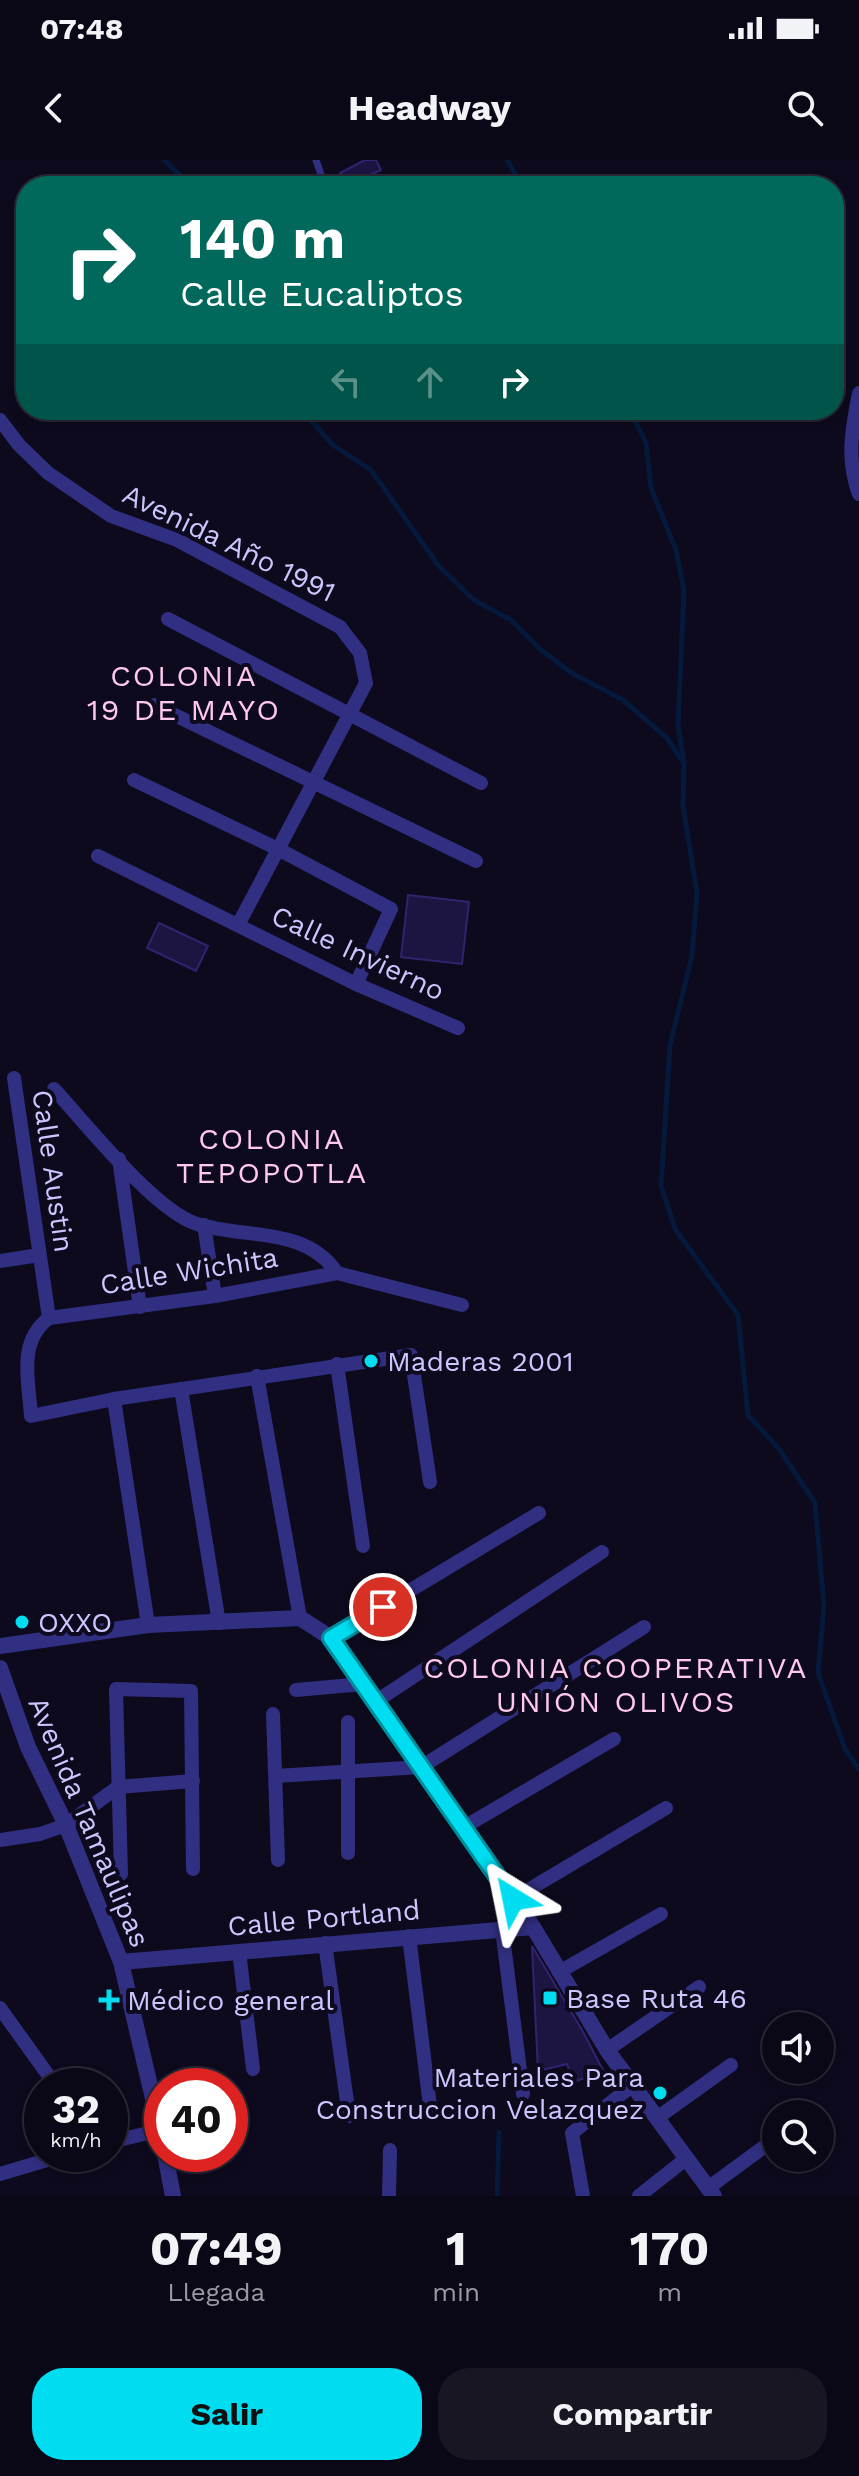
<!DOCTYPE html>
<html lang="es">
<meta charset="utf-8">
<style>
body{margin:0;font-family:"Work Sans",sans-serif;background:#181623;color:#f1f3f6;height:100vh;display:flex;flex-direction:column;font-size:30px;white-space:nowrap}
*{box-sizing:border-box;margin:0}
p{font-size:26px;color:#999aa1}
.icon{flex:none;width:44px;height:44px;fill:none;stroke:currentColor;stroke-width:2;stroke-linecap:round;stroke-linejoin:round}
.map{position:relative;height:2036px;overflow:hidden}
.drawer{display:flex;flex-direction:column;background:#0a0816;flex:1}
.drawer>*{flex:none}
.guide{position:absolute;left:16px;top:16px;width:828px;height:244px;border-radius:32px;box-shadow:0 4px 12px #0003,0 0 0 2px #2a2935;background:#00695c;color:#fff;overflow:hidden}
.controls{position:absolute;left:762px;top:1852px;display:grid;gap:16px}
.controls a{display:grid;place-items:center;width:72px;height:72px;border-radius:50%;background:#0a0816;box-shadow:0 4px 12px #0003,0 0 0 2px #2a2935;font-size:40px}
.speed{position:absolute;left:24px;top:1908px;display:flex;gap:16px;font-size:40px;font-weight:700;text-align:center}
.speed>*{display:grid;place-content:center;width:104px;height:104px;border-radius:50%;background:#0a0816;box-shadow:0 4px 12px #0003,0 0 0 2px #2a2935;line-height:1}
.speed small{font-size:20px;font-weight:400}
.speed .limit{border:12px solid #d22;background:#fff;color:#111}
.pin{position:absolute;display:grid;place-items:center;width:68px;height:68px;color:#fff;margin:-34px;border:4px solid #fff;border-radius:50%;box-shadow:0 2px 8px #0007}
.me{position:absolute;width:88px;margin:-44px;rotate:325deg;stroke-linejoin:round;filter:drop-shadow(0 0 6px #0008)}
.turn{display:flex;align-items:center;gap:28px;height:168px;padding:0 32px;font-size:36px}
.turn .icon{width:104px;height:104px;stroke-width:2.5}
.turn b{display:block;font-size:56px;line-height:68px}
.lanes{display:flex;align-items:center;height:76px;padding:0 32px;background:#0003;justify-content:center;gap:40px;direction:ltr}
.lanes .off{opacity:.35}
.eta{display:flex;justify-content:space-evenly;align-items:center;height:136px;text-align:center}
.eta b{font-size:48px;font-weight:700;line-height:56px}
.action{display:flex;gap:16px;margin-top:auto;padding:16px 32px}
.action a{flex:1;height:92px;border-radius:32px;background:#00ddf1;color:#111;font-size:32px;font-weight:700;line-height:92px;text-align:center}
.action a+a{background:#181623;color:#f1f3f6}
.status{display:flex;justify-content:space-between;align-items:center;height:56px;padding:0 40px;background:#0a0816;direction:ltr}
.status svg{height:22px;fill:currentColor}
header{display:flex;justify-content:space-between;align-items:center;height:104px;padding:0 32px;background:#0a0816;font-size:36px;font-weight:700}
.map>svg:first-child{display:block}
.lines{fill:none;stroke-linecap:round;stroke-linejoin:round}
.stream{stroke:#04193c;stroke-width:5}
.building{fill:#1c1441;stroke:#31236f;stroke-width:2}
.service{stroke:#312f82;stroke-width:7}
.minor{stroke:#312f82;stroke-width:14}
.tertiary{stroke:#312f82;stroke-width:16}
.route-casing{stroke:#00909d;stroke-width:20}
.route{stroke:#00ddf1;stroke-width:14}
.poi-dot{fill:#00ddf1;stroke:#0d0a1e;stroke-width:3}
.labels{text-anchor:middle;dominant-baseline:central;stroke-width:8;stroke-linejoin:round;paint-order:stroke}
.street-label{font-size:28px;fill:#ccc6ff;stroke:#0d0a1e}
.poi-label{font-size:28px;fill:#ccc6ff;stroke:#0d0a1e;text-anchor:start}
.neighbourhood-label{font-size:30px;letter-spacing:2px;fill:#ffc8ec;stroke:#0d0a1e}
</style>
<div class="status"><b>07:48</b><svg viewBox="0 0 49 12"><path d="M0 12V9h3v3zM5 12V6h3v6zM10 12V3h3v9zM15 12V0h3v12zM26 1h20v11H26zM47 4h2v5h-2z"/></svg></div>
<header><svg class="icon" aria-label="back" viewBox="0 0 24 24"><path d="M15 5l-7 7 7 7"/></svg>Headway<svg class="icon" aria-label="search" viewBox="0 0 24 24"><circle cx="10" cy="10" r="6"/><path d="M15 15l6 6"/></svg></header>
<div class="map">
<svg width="859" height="2036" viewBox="0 0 859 2036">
<rect width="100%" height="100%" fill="#0d0a1e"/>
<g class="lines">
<!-- stream -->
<g class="stream">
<polyline points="164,0 191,26"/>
<polyline points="507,0 522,26"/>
<polyline points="302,250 333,285 371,310 438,405 474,440 511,460 541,490 570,512 623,540 667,578 683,602"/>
<polyline points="630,250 646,283 651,328 676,390 684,431 678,565 684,603 683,646 697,733 692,796 670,885 661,1026 675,1069 738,1155 748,1255 779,1289 815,1343 824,1446 818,1513 845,1589 859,1609"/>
<polyline points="497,2036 499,1972"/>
</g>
</g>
<!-- building -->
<g class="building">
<polygon points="365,0 376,0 381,10 346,26 340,13"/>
<polygon points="408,735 469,742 462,804 401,797"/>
<polygon points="159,763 208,786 196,811 147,788"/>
<polygon points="532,1786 582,1870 604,1912 573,1922 567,1904 538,1911"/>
</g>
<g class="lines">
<!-- service -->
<polyline class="service" points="316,0 325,26"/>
<!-- minor -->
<g class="minor">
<path d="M 859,233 C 852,268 846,300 859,334"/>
<polyline points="0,260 19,285 48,313 111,356 177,380 340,467 360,493 366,523 238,765"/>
<polyline points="168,459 481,623"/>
<polyline points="154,545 476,701"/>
<polyline points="134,620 278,689 391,749 356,824"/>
<polyline points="98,696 356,824 458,868"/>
<polyline points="14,918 49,1158"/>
<path d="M 54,929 C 86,964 155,1051 197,1064 C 245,1079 306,1066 337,1113"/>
<polyline points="119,999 140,1147"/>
<polyline points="204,1065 215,1136"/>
<polyline points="0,1101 39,1095"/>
<path d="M 49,1158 C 17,1182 29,1221 31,1256 L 114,1239 L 411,1195 L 430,1322"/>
<polyline points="49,1158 215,1136 337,1113 462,1145"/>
<polyline points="337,1204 363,1386"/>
<polyline points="257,1216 300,1458"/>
<polyline points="181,1229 219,1463"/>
<polyline points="114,1239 148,1465"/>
<polyline points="331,1478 539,1353"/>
<polyline points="296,1530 363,1524"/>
<polyline points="375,1542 602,1392"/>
<polyline points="273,1554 278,1700"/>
<polyline points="276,1616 421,1607 644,1467"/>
<polyline points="464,1667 614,1579"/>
<polyline points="0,1680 40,1674 66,1665 118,1627 193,1621"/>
<polyline points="348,1693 348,1562"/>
<polyline points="121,1714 116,1529 191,1531 193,1709"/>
<polyline points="513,1739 666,1648"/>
<polyline points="502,1769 523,1934"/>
<polyline points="409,1776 430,1946"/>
<polyline points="325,1783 349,1956"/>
<polyline points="239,1791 253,1909"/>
<polyline points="559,1812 661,1754"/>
<polyline points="0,1848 56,1926"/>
<polyline points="607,1890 699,1827"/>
<polyline points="657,1958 731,1905"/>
<polyline points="110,1982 161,1970"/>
<polyline points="0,2014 67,1994"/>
<polyline points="708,2028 776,1978"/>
<polyline points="389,2036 390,1990"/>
<polyline points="583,2036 572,1973 633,1925"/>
<polyline points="639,2036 687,1998"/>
</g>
<!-- tertiary -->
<g class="tertiary">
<polyline points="0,1486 148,1465 300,1458 331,1478 533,1767 607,1890 714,2036"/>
<polyline points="0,1508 28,1587 66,1665 121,1802 162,1977"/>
<polyline points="121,1802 533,1767"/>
<polyline points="165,1994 173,2036"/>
</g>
</g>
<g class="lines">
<!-- route casing -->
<g class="route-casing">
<polyline id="route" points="383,1447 331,1478 513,1739"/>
</g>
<!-- route -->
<use href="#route" class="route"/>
</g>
<!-- markers -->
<g class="poi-dot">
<circle cx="371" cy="1201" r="8"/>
<circle cx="22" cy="1462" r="8"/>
<rect x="542" y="1830" width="16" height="16" rx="4"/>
<path d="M105 1828h8v8h8v8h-8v8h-8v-8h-8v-8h8z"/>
<circle cx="660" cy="1933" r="8"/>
</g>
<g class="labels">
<!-- street labels -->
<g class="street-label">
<text transform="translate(229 383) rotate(26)">Avenida Año 1991</text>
<text transform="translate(358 793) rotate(25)">Calle Invierno</text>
<text transform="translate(53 1011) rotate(82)">Calle Austin</text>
<text transform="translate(189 1111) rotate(-9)">Calle Wichita</text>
<text transform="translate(89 1662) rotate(67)">Avenida Tamaulipas</text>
<text transform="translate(324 1758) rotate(-5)">Calle Portland</text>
</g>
<!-- poi labels -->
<g class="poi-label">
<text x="387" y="1201">Maderas 2001</text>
<text x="38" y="1462">OXXO</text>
<text x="566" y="1838">Base Ruta 46</text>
<text x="127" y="1840">Médico general</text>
<text x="644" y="1917" text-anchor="end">Materiales Para<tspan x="644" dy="32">Construccion Velazquez</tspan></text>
</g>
<!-- neighbourhood labels -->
<g class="neighbourhood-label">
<text x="184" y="515">COLONIA<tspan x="184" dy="34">19 DE MAYO</tspan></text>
<text x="272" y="978">COLONIA<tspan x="272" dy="34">TEPOPOTLA</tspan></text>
<text x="616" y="1507">COLONIA COOPERATIVA<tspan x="616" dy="34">UNIÓN OLIVOS</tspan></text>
</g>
</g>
</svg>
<div class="controls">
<a><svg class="icon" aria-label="sound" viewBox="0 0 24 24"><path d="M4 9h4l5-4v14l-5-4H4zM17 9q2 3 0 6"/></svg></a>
<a><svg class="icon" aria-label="search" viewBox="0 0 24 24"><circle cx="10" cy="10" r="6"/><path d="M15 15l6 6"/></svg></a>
</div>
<div class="speed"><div>32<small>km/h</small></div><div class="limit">40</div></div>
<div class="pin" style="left:383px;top:1447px;background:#d93025"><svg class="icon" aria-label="arrive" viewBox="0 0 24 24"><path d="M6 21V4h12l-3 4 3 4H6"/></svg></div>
<svg class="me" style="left:513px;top:1739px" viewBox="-20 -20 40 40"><path d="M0-17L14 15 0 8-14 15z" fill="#00ddf1" stroke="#fff" stroke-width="4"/></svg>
<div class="guide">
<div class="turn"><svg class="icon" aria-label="right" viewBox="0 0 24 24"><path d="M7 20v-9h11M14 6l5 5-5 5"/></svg><div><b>140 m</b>Calle Eucaliptos</div></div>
<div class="lanes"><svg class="icon off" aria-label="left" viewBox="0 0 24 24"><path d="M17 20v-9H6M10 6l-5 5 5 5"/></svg><svg class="icon off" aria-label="ahead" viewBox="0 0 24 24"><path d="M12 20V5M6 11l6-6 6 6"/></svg><svg class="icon" aria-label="right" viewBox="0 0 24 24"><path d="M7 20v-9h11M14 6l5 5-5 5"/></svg></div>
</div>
</div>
<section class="drawer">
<div class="eta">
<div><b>07:49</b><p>Llegada</p></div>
<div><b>1</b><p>min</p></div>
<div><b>170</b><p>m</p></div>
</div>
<div class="action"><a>Salir</a><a>Compartir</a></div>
</section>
